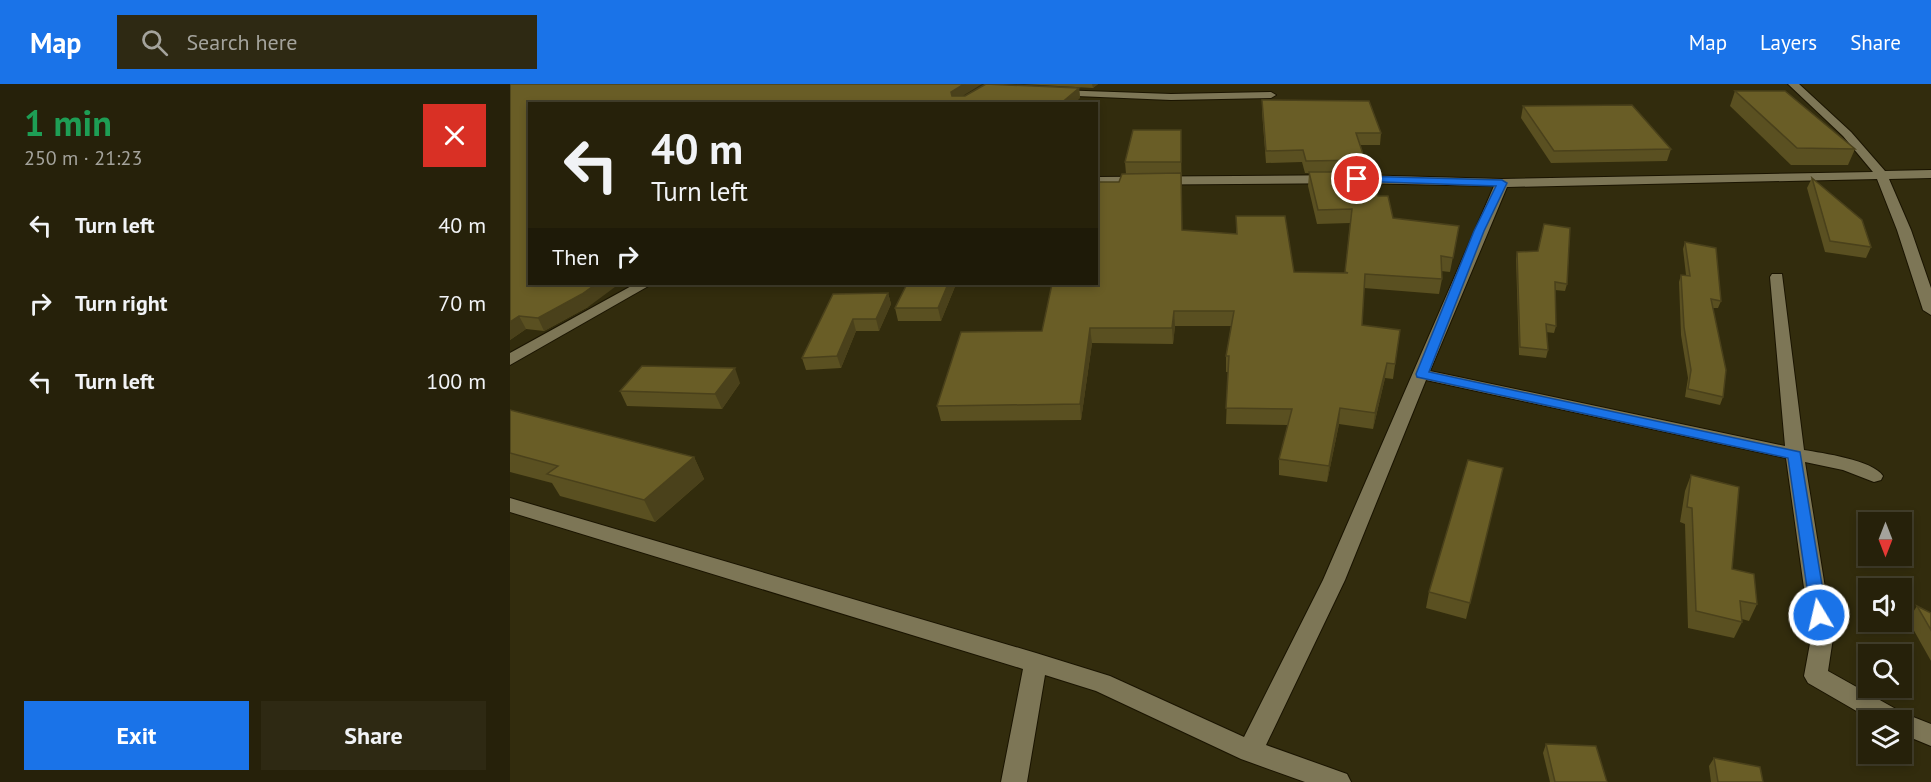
<!DOCTYPE html>
<meta charset="utf-8">
<style>
body{margin:0;font-family:"PT Sans",sans-serif;background:#2e2913;color:#f1f3f6;height:100vh;display:flex;flex-direction:column;font-size:22px;white-space:nowrap}
*{box-sizing:border-box;margin:0}
p{font-size:20px;color:#a4a39c}
.icon{flex:none;width:33px;height:33px;fill:none;stroke:currentColor;stroke-width:2;stroke-linecap:round;stroke-linejoin:round}
.map{position:relative;flex:1;overflow:hidden}
.panel{display:flex;flex-direction:column;background:#26210a;width:510px}
.panel>*{flex:none}
.hud{position:absolute;left:18px;top:18px;width:570px;height:183px;border-radius:0px;box-shadow:0 3px 9px #0003,0 0 0 2px #423e2b;background:#26210a;color:#f1f3f6;overflow:hidden}
.needle{width:39px;rotate:180deg}
.controls{position:absolute;left:1348px;top:428px;display:grid;gap:12px}
.controls a{display:grid;place-items:center;width:54px;height:54px;border-radius:0px;background:#26210a;box-shadow:0 3px 9px #0003,0 0 0 2px #423e2b;font-size:30px}
.pin{position:absolute;display:grid;place-items:center;width:51px;height:51px;color:#fff;margin:-26px;border:3px solid #fff;border-radius:50%;box-shadow:0 2px 6px #0007}
.me{position:absolute;width:66px;margin:-33px;rotate:351deg;stroke-linejoin:round;filter:drop-shadow(0 0 4px #0008)}
.turn{display:flex;align-items:center;gap:21px;height:126px;padding:0 24px;font-size:27px}
.turn .icon{width:78px;height:78px;stroke-width:2.5}
.turn b{display:block;font-size:42px;line-height:51px}
.then{display:flex;align-items:center;height:57px;padding:0 24px;background:#0003;gap:12px;font-size:22px}
.round{display:grid;place-items:center;flex:none;width:63px;height:63px;border-radius:0px;background:#2e2913}
.head{display:flex;align-items:center;justify-content:space-between;height:102px;padding:0 24px}
h1{font-size:36px;font-weight:700;line-height:45px;color:#1e9e55}
.primary-button{display:flex;gap:12px;margin-top:auto;padding:12px 24px}
.primary-button a{flex:1;height:69px;border-radius:0px;background:#1a73e8;color:#fff;font-size:24px;font-weight:700;line-height:69px;text-align:center}
.primary-button a+a{background:#2e2913;color:#f1f3f6}
ul{padding:0;list-style:none}
li{display:flex;align-items:center;gap:18px;height:78px;padding:0 24px}
li div{flex:1}
li b{display:block;font-size:22px}
li em{font-style:normal}
header{display:flex;align-items:center;gap:36px;box-sizing:border-box;height:84px;padding:0 30px;background:#1a73e8;color:#fff}
header strong{font-size:28px}
nav{display:flex;gap:33px;margin-inline-start:auto;font-size:21px}
.search{width:420px;height:54px;background:#2e2913;display:flex;align-items:center;gap:15px;box-sizing:border-box;padding:0 21px;border-radius:0px;color:#a4a39c;font-size:22px}
main{display:flex;flex:1;min-height:0}
.map>svg:first-child{display:block}
.lines{fill:none;stroke-linecap:round;stroke-linejoin:round}
.minor-casing{stroke:#1a1400;stroke-width:2}
.minor{fill:#7d7656;fill-rule:evenodd}
.wall{fill:#5a5021}
.shaded-wall{fill:#4a411b}
.building{fill:#695d26;stroke:#4a411b;stroke-width:1.5}
.route{fill:#1a73e8;stroke:#114b97;stroke-width:1.5}
</style>
<header>
<strong>Map</strong>
<div class="search"><svg class="icon" aria-label="search" viewBox="0 0 24 24"><circle cx="10" cy="10" r="6"/><path d="M15 15l6 6"/></svg>Search here</div>
<nav><a>Map</a><a>Layers</a><a>Share</a></nav>
</header>
<main>
<section class="panel">
<div class="head"><div><h1>1 min</h1><p>250 m · 21:23</p></div><a class="round" style="background:#d93025;color:#fff"><svg class="icon" aria-label="close" viewBox="0 0 24 24"><path d="M6 6l12 12M18 6L6 18"/></svg></a></div>
<ul>
<li><svg class="icon" aria-label="left" viewBox="0 0 24 24"><path d="M17 20v-9H6M10 6l-5 5 5 5"/></svg><div><b>Turn left</b></div><em>40 m</em></li>
<li><svg class="icon" aria-label="right" viewBox="0 0 24 24"><path d="M7 20v-9h11M14 6l5 5-5 5"/></svg><div><b>Turn right</b></div><em>70 m</em></li>
<li><svg class="icon" aria-label="left" viewBox="0 0 24 24"><path d="M17 20v-9H6M10 6l-5 5 5 5"/></svg><div><b>Turn left</b></div><em>100 m</em></li>
</ul>
<div class="primary-button"><a>Exit</a><a>Share</a></div>
</section>
<div class="map">
<svg width="1421" height="698" viewBox="0 0 1421 698">
<rect width="100%" height="100%" fill="#322c0d"/>
<g class="lines">
<!-- minor casing -->
<g class="minor-casing">
<g id="minor">
<path d="M 1278,0 L 1289,0 L 1341,48 L 1375,87 L 1421,86 L 1421,94 L 1379,95 L 1401,146 L 1421,204 L 1421,231 L 1413,226 L 1387,146 L 1367,95 L 997,103 L 920,287 L 1275,362 L 1260,193 L 1262,190 L 1272,190 L 1294,366 C 1312,369 1363,376 1373,392 L 1371,396 L 1364,398 L 1333,386 L 1295,378 L 1323,554 L 1318,587 L 1393,629 L 1421,640 L 1421,662 L 1392,650 L 1392,636 L 1362,636 L 1298,599 L 1294,592 L 1301,554 L 1276,374 L 916,296 L 835,496 L 756,661 L 837,690 L 841,698 L 795,698 L 731,675 L 586,607 L 535,591 L 517,698 L 491,698 L 513,585 L 0,428 L 0,414 L 526,569 L 600,592 L 734,653 L 813,496 L 984,102 L 847,99 L 586,101 L 586,93 L 847,91 L 992,95 L 1363,88 L 1333,52 Z"/>
<polygon points="547,6 661,10 761,8 766,11 761,14 661,16 543,11 543,7"/>
<polygon points="125,200 142,200 0,281 0,269"/>
</g>
</g>
<!-- minor -->
<use href="#minor" class="minor"/>
</g>
<!-- wall -->
<g class="wall">
<polygon points="0,0 453,12 569,4 570,14 20,20 78,223 34,247 16,245 0,256"/>
<polygon points="513,0 588,0 583,4"/>
<polygon points="1225,7 1345,65 1338,81 1281,81 1220,22"/>
<polygon points="752,16 871,49 870,61 850,61 855,76 854,88 868,112 883,134 949,142 940,188 931,187 932,195 929,210 854,204 852,241 890,246 883,295 875,294 863,345 829,340 817,398 769,391 769,375 778,341 716,340 718,288 716,288 716,272 721,242 665,242 663,260 582,259 571,336 431,337 427,322 532,247 609,98 616,90 615,78 671,46 672,146 726,150 726,132 784,188 835,189 840,139 807,140 798,102 799,89 795,89 792,78 756,79 752,28"/>
<polygon points="1013,22 1161,65 1157,77 1041,79 1011,34"/>
<polygon points="1302,94 1361,163 1356,174 1315,168 1297,104"/>
<polygon points="1175,158 1211,217 1208,224 1202,224 1213,313 1210,321 1175,313 1178,294 1171,251 1169,198 1171,191 1176,191 1173,165"/>
<polygon points="1028,167 1057,200 1055,207 1045,206 1046,242 1044,249 1036,248 1038,266 1036,274 1009,271 1006,175 1007,168"/>
<polygon points="446,200 431,237 388,237 385,224"/>
<polygon points="378,209 381,220 369,247 346,247 331,284 296,286 292,274"/>
<polygon points="230,299 212,325 117,322 110,307"/>
<polygon points="0,326 184,373 194,395 145,438 50,412 42,399 0,388"/>
<polygon points="993,384 956,535 916,524 919,508"/>
<polygon points="1181,391 1222,485 1247,520 1239,537 1232,535 1232,538 1224,554 1178,544 1175,440 1170,438 1175,407"/>
<polygon points="1407,522 1421,529 1421,577 1398,536"/>
<polygon points="1036,660 1097,698 1040,698 1033,669"/>
<polygon points="1204,674 1253,698 1201,698 1199,682"/>
</g>
<!-- shaded-wall -->
<g class="shaded-wall">
<polygon points="454,0 472,0 443,18 441,8"/>
<polygon points="582,0 588,0 583,4"/>
<polygon points="569,4 570,14 564,20 550,20"/>
<polygon points="86,200 109,200 78,223 34,247 28,234"/>
<polygon points="438,200 446,200 431,237 428,224"/>
<polygon points="378,209 381,220 369,247 366,235"/>
<polygon points="664,227 665,242 663,260 662,244"/>
<polygon points="9,232 16,245 0,256 0,238"/>
<polygon points="343,235 346,247 331,284 327,272"/>
<polygon points="580,244 582,259 571,336 570,320"/>
<polygon points="877,279 875,294 863,345 865,329"/>
<polygon points="225,284 230,299 212,325 205,310"/>
<polygon points="830,324 829,340 817,398 819,382"/>
<polygon points="184,373 194,395 145,438 134,416"/>
</g>
<!-- building -->
<g class="building">
<polygon points="0,0 454,0 441,8 442,12 455,12 476,0 569,4 550,20 20,20 20,200 86,200 72,210 28,234 9,232 0,238"/>
<polygon points="1225,7 1275,7 1345,65 1287,64"/>
<polygon points="752,16 859,17 871,49 846,49 855,76 796,77 793,66 756,67"/>
<polygon points="1122,21 1161,65 1044,67 1013,22"/>
<polygon points="623,46 671,46 671,78 615,78"/>
<polygon points="799,88 860,88 868,112 878,112 883,134 949,142 943,174 931,172 932,195 855,190 852,241 890,246 885,280 877,279 865,329 830,324 819,382 769,375 782,325 716,324 719,272 716,272 724,227 664,227 662,244 580,244 570,320 427,322 451,248 532,247 542,200 586,200 586,98 609,98 612,90 671,89 672,146 727,150 726,132 775,132 784,188 838,189 835,188 842,125 808,126"/>
<polygon points="1302,94 1352,136 1361,163 1320,157"/>
<polygon points="1034,140 1060,144 1057,200 1045,198 1046,242 1036,240 1038,266 1010,263 1007,168 1028,167"/>
<polygon points="1175,158 1206,164 1211,217 1201,215 1216,286 1213,313 1178,305 1181,286 1174,243 1171,191 1180,192"/>
<polygon points="397,200 438,200 428,224 385,224"/>
<polygon points="378,209 366,235 343,235 327,272 292,274 323,210"/>
<polygon points="132,282 225,284 205,310 110,307"/>
<polygon points="0,326 184,373 134,416 37,390 48,382 0,369"/>
<polygon points="958,376 993,384 960,519 919,508"/>
<polygon points="1181,391 1229,403 1222,485 1244,490 1247,520 1230,517 1232,538 1186,527 1182,424 1177,423"/>
<polygon points="1407,522 1421,529 1421,546"/>
<polygon points="1036,660 1086,662 1097,698 1045,698"/>
<polygon points="1204,674 1250,683 1253,698 1208,698"/>
</g>
<!-- route -->
<polygon class="route" points="847,92 992,96 997,99 974,147 919,288 1290,368 1317,531 1315,536 1309,538 1303,536 1301,531 1278,374 907,293 906,290 964,147 986,102 844,97 842,95"/>
</svg>
<div class="controls">
<a><svg class="needle" viewBox="-14 -14 28 28"><path d="M0-13l5 13h-10z" fill="#e53935"/><path d="M0 13l5-13h-10z" fill="#a4a39c"/></svg></a>
<a><svg class="icon" aria-label="sound" viewBox="0 0 24 24"><path d="M4 9h4l5-4v14l-5-4H4zM17 9q2 3 0 6"/></svg></a>
<a><svg class="icon" aria-label="search" viewBox="0 0 24 24"><circle cx="10" cy="10" r="6"/><path d="M15 15l6 6"/></svg></a>
<a><svg class="icon" aria-label="layers" viewBox="0 0 24 24"><path d="M12 4l9 5-9 5-9-5zM3 14l9 5 9-5"/></svg></a>
</div>
<div class="pin" style="left:847px;top:95px;background:#d93025"><svg class="icon" aria-label="arrive" viewBox="0 0 24 24"><path d="M6 21V4h12l-3 4 3 4H6"/></svg></div>
<svg class="me" style="left:1309px;top:531px" viewBox="-20 -20 40 40"><circle r="17" fill="#1a73e8" stroke="#fff" stroke-width="3"/><path d="M0-11L8 9 0 5-8 9z" fill="#fff"/></svg>
<div class="hud">
<div class="turn"><svg class="icon" aria-label="left" viewBox="0 0 24 24"><path d="M17 20v-9H6M10 6l-5 5 5 5"/></svg><div><b>40 m</b>Turn left</div></div>
<div class="then">Then<svg class="icon" aria-label="right" viewBox="0 0 24 24"><path d="M7 20v-9h11M14 6l5 5-5 5"/></svg></div>
</div>
</div>
</main>
